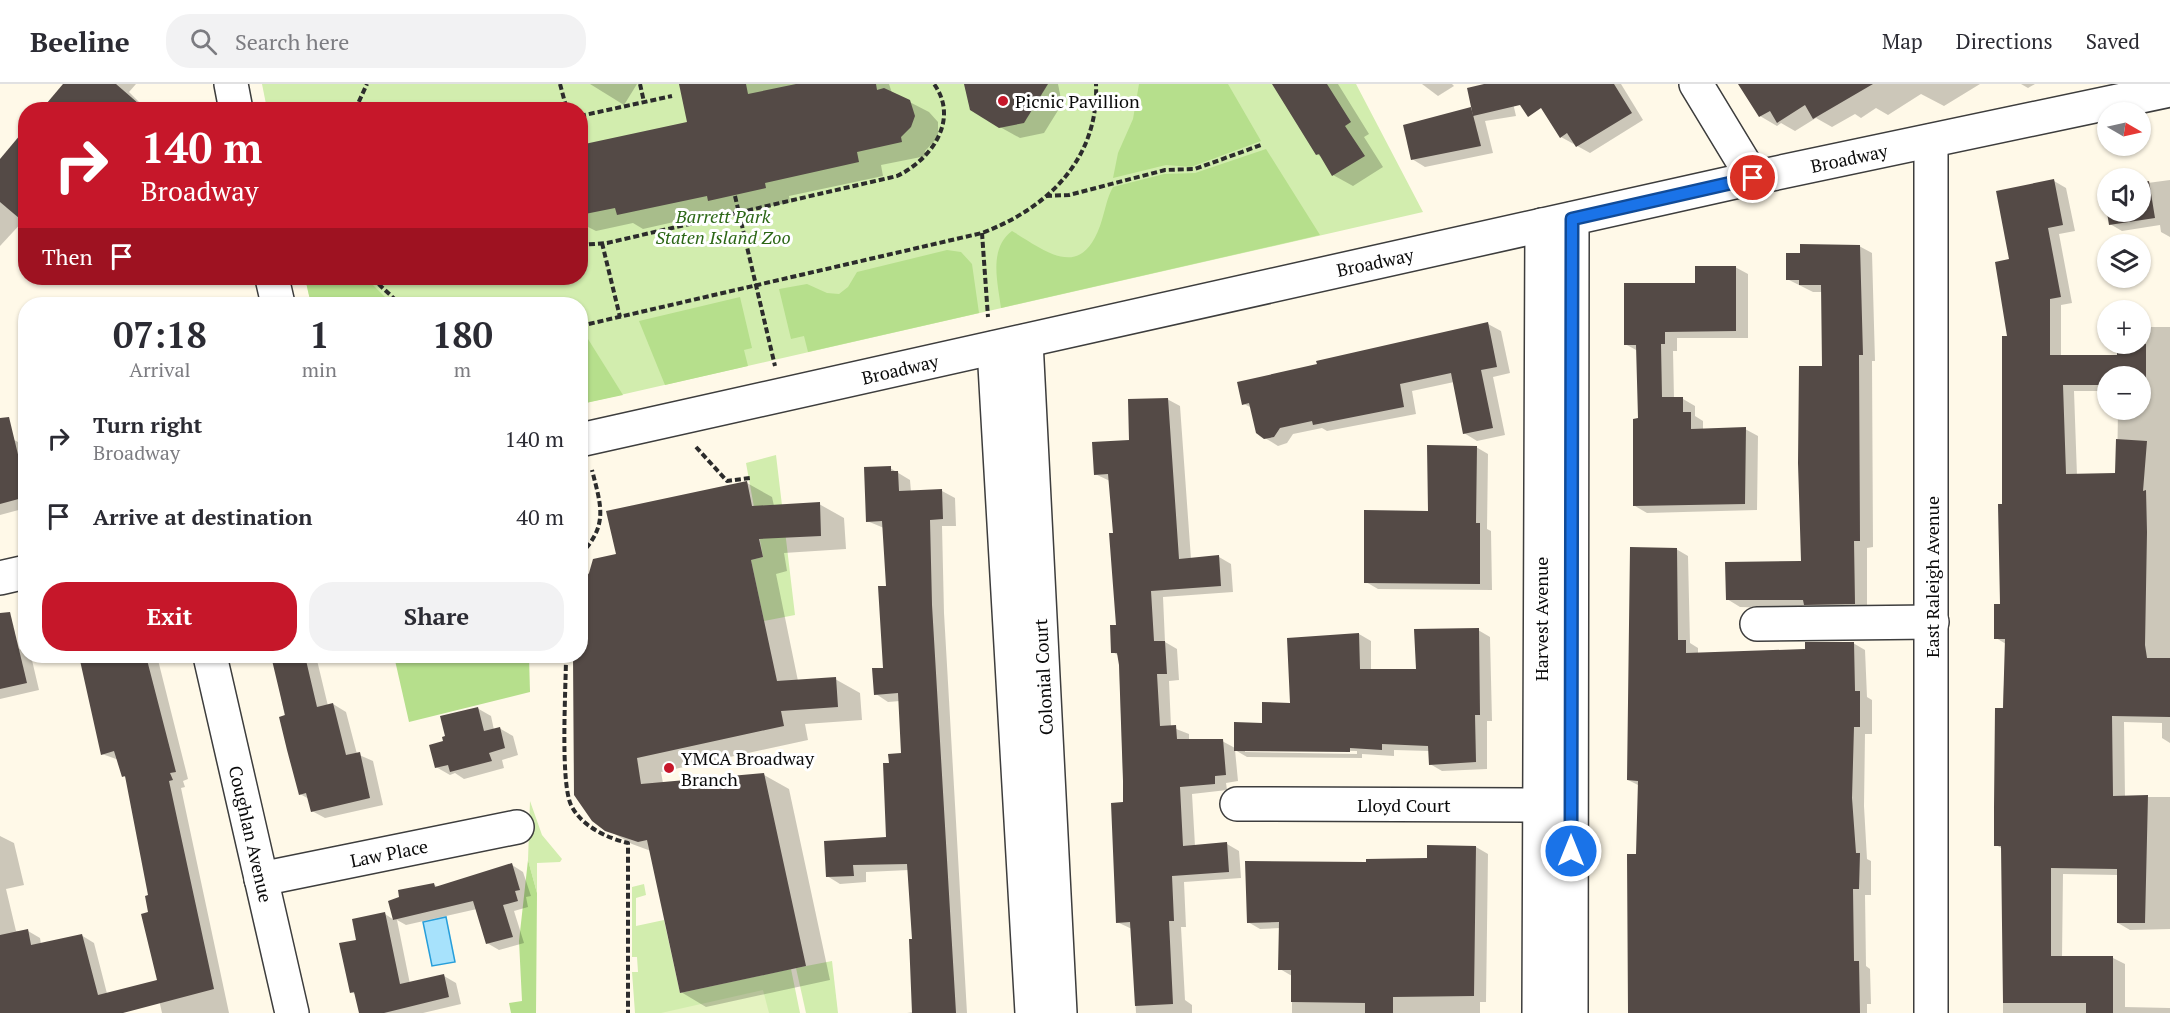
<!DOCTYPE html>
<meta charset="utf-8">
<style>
body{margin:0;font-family:"PT Serif",serif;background:#f2f2f3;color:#2b2b33;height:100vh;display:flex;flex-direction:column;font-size:22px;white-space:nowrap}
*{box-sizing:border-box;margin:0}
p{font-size:20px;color:#7c7c81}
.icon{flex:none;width:33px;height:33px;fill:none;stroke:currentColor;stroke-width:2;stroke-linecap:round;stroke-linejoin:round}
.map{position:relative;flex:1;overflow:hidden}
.drawer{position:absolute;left:18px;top:213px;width:570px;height:366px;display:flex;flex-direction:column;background:#fff;border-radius:24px;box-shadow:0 2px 4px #0004}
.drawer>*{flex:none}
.guide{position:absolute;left:18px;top:18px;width:570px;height:183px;border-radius:24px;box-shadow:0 2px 4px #0004;background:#c6172a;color:#fff;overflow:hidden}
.needle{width:39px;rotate:99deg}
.tools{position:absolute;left:2097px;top:18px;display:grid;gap:12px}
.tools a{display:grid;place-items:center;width:54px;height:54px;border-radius:50%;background:#fff;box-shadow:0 2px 4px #0004;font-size:30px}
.pin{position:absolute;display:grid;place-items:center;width:51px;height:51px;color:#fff;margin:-26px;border:3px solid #fff;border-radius:50%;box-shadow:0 2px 6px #0007}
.me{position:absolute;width:66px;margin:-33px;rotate:0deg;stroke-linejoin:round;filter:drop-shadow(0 0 4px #0008)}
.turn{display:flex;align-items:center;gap:21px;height:126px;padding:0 24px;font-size:27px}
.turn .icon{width:78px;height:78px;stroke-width:2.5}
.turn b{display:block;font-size:42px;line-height:51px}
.then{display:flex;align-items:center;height:57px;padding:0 24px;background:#0003;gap:12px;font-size:22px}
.eta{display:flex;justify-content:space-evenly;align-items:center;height:102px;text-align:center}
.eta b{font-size:36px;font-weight:700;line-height:42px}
.button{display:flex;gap:12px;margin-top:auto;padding:12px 24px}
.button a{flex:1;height:69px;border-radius:24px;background:#c6172a;color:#fff;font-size:24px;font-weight:700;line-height:69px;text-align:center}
.button a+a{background:#f2f2f3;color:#2b2b33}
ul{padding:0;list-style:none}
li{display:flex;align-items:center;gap:18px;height:78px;padding:0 24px}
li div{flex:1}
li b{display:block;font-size:22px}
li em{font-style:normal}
header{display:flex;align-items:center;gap:36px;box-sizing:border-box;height:84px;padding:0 30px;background:#fff;border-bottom:2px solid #e1e1e2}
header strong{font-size:28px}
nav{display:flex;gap:33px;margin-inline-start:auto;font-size:21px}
.search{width:420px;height:54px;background:#f2f2f3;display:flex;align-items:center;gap:15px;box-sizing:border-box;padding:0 21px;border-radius:24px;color:#7c7c81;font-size:22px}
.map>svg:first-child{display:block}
.green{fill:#d2edae}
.forest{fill:#b6df8c}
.pitch{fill:#e5f3c1}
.water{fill:#a7e2fc;stroke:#279eda;stroke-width:1.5}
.shadow{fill:#0003;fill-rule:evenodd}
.building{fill:#544a46}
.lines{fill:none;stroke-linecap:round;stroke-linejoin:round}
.minor-casing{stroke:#3d3d3d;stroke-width:36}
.path{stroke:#2c2c2c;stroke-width:4;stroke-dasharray:6 3;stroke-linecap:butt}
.minor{stroke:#fff;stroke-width:33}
.route-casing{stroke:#114b97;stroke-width:15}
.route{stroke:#1a73e8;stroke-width:10}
.poi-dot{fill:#c6172a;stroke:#fff;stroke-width:2}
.labels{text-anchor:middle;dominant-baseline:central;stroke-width:6;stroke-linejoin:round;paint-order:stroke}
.poi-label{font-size:18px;fill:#0a0a0a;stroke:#fff;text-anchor:start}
.street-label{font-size:18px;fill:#0a0a0a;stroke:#fff}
.park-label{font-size:18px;font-style:italic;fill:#2c6716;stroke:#fff}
</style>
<header>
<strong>Beeline</strong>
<div class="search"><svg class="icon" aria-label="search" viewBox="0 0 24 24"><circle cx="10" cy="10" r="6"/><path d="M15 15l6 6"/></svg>Search here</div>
<nav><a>Map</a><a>Directions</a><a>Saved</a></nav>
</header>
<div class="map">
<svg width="2170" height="929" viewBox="0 0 2170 929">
<rect width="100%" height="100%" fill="#fff9e8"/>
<!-- green -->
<g class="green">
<polygon points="262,0 1356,0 1423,128 581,320 580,220 311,220 305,194 580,194 580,26 267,25"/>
<polygon points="776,371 795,531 764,537 751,476 763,473 746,379"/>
<polygon points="530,717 542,751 562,775 560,778 537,779 537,809 528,776"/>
<polygon points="644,800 646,811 636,814 636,842 664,836 680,909 791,885 800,929 635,929 632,888 638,888 637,873 632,873 632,803"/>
<polygon points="832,877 838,929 806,929 796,884"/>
</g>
<!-- forest -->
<g class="forest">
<polygon points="1139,0 1228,0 1261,57 1191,83 1166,81 1113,94 1118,69 1133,35"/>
<path d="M 1266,65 L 1320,151 L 1001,224 C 998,199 988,165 1012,147 C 1046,167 1080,197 1100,142 C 1105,128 1106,116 1113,103 L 1164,90 L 1195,89 Z"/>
<polygon points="947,166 961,168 972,180 979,229 808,268 804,252 791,255 779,205 807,200 827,209 839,210 848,203 857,188"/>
<polygon points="305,194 366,194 392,220 311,220"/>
<polygon points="740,213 752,264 744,266 748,282 665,301 639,237"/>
<polygon points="583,247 623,311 581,320 580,248"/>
<polygon points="394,572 529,572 530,608 409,638"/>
<polygon points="528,776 537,809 536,929 511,929 509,919 522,917 519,857"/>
</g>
<!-- pitch -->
<polygon class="pitch" points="763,906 769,929 661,929"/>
<!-- water -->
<polygon class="water" points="446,833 455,878 432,882 423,838"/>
<!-- shadow -->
<g class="shadow">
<polygon points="66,0 136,0 129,8 147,26 45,26"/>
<polygon points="590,0 637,0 624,21"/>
<polygon points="681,0 889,0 892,9 929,28 938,38 938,53 925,67 926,72 881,81 883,92 789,112 790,118 734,130 727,126 643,145 633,139 596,147 580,139 580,63 689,39"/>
<polygon points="966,0 1058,0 1062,20 1044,49 1020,54 1000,43"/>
<polygon points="1278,0 1338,0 1369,50 1364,53 1383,83 1353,102 1333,91 1323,74 1317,70"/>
<polygon points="1422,0 1452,0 1454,2 1438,12"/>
<polygon points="1490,0 1499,0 1510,6 1516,32 1485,37 1493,69 1425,83 1412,75 1474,26"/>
<polygon points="1547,0 1621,0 1643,36 1590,69 1561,53"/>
<polygon points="1740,0 1980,0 1944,22 1921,10 1888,31 1876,24 1861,34 1855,30 1832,43 1816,34 1795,47 1781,39 1777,42 1760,32"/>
<polygon points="2021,0 2035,0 2028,4"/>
<polygon points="0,79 25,135 0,162"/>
<polygon points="2170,96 2170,153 2161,148 2160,141 2122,147 2110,140 2108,128 2140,128 2140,100"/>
<path d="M 2054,97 L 2066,104 L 2075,147 L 2059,150 L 2072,219 L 2061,221 L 2061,273 L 2118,272 L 2118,260 L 2140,260 L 2140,243 L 2170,243 L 2170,659 L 2162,654 L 2162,639 L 2124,638 L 2125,713 L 2170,713 L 2170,845 L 2130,846 L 2118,839 L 2118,791 L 2063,790 L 2062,874 L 2113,874 L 2125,880 L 2125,923 L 2170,924 L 2170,929 L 2003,929 L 2003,765 L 1996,761 L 2006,560 L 1996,554 L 2001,521 L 2011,176 ZM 2108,292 L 2140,292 L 2140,326 L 2118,326 L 2117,391 L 2077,392 L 2074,307 L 2108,307 Z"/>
<polygon points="1859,162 1872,169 1875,277 1872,277 1873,463 1867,464 1867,527 1740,523 1727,515 1803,478 1824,284 1822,208 1813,208 1787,195 1801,170"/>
<polygon points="1735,183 1748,190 1748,254 1677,254 1677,267 1673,267 1674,315 1683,315 1695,322 1695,332 1703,337 1703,346 1745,345 1758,352 1757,426 1647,429 1635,422 1640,336 1638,267 1625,260 1696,201"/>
<polygon points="54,194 68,194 59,200 53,197"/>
<polygon points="1488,240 1501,247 1510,289 1493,293 1505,351 1477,357 1464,349 1454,298 1412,307 1416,330 1327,347 1322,344 1293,350 1287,359 1278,362 1265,354 1252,324 1244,320"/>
<path d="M 1167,315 L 1180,322 L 1191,475 L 1219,473 L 1231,480 L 1233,508 L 1163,513 L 1165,558 L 1177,565 L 1179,596 L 1169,597 L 1171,643 L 1189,650 L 1189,657 L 1222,657 L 1235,664 L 1291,620 L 1288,555 L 1359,550 L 1371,557 L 1371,586 L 1417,586 L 1478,546 L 1490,553 L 1492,637 L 1487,637 L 1487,685 L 1442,687 L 1430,680 L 1430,667 L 1394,666 L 1394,672 L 1362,670 L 1362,674 L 1247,673 L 1235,666 L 1238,697 L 1226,699 L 1227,706 L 1192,710 L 1195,762 L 1227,760 L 1239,767 L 1241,794 L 1184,798 L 1186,843 L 1181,843 L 1185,916 L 1192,921 L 1192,929 L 1136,929 L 1132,845 L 1117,838 L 1124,719 L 1119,572 L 1113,568 L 1118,543 L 1115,450 L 1110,397 L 1095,390 L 1131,358 ZM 1245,665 L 1357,667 L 1357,670 L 1245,668 Z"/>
<polygon points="14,356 26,362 26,424 0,431 0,359"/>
<polygon points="1476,363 1488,370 1487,445 1491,447 1492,506 1378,505 1366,498 1429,428"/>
<polygon points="890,384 910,396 911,408 942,407 955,414 956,442 942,442 944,529 967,929 907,929 914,928 914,856 909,786 866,788 866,798 840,800 827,792 888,754 890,680 903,671 900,617 888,618 876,610 885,585 887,503 884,444 867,437"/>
<polygon points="747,399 772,413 774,422 819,420 844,434 846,465 784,469 787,487 776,490 798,597 835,595 860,609 862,636 805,640 808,656 661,688 663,699 764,691 789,705 830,896 706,923 681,908 651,767 632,760 606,745 576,711 575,572 580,572 617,471"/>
<polygon points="1676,465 1688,472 1690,559 1698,564 1698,570 1807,566 1853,559 1865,566 1867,613 1872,616 1872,650 1865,650 1864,722 1867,775 1871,777 1871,811 1865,811 1866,882 1870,885 1871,920 1867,920 1867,929 1638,929 1640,702 1628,696"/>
<polygon points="18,564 26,569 26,572 31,572 39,606 0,615 0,569"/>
<polygon points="80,572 157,572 188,695 183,697 185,703 181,704 229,929 162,929 155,898 159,897 150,812 127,694 123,692 119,676 102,670"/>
<polygon points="273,572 316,572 328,622 333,620 346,628 357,670 373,677 383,721 325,734 312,727 309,715 300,710"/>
<polygon points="477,624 491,632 494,646 499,644 513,652 518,671 502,676 504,684 464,695 455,689 450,691 436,683 445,659"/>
<polygon points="0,752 14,759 24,801 6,805 16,847 28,847 40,854 41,860 81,851 94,859 112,929 0,929"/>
<polygon points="1476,763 1488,770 1486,918 1480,918 1480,929 1292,929 1292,892 1280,885 1280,844 1260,845 1248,838 1367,779 1429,776"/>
<polygon points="512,781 523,788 531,812 526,813 528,823 514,827 524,859 499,866 487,859 477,825 406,841 397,836 410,900 444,892 456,899 461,920 423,929 361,929 357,911 351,908 358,857 385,830 394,836 433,800 438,803"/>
</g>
<!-- building -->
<g class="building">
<polygon points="63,0 116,0 146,26 41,26"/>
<polygon points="679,0 746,0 748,10 796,0 876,0 877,6 884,4 910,16 915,32 911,43 901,53 902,58 857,68 859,78 765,99 766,104 708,117 707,112 617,131 615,124 580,131 580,61 687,38"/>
<polygon points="964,0 1048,0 1024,39 999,44 970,26"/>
<polygon points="1272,0 1327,0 1351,38 1345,42 1365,72 1332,92 1319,70 1316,71"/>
<polygon points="1484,0 1614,0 1632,29 1576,63 1567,49 1560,54 1541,24 1528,33 1520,21 1473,32 1467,4"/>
<polygon points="1738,0 1873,0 1813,35 1805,21 1777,39 1770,27 1759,33"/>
<polygon points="1471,23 1481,62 1411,76 1403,41"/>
<polygon points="26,44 26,140 0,118 0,75"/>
<polygon points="2054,95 2063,141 2048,144 2061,213 2050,215 2050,271 2117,271 2117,260 2146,260 2146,300 2140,300 2140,292 2108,292 2108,301 2063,301 2066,390 2115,389 2116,355 2147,357 2143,407 2146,406 2147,448 2145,561 2147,574 2170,574 2170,633 2112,632 2113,712 2148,711 2145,839 2117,839 2117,785 2051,784 2051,872 2113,872 2113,929 2086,929 2086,919 2003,919 2001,762 1994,762 1994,724 1995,624 2003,624 2005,555 1994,555 1994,520 2000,520 1998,420 2002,420 2002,252 2007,252 1995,178 2009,175 1996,107"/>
<polygon points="2149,97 2155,134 2109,141 2103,104 2108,104 2108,128 2140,128 2140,99"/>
<polygon points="1800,160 1860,161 1863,271 1859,271 1860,457 1854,457 1855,520 1804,521 1803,516 1726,516 1725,478 1801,477 1798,379 1799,282 1822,282 1821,201 1799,201 1799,196 1786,196 1786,169 1800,169"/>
<polygon points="1695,182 1736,182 1736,247 1665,248 1665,260 1661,260 1662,313 1683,313 1683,328 1691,328 1691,345 1746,343 1745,420 1633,422 1633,335 1638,334 1636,261 1624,261 1624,199 1695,199"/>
<polygon points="1488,238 1497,283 1481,286 1493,344 1463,350 1451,289 1400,300 1404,323 1313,341 1312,337 1280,344 1274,353 1264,355 1256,349 1249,319 1242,321 1237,298 1317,280 1316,277"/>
<polygon points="1168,314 1179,475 1219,471 1221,502 1151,507 1154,557 1165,557 1167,590 1157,590 1160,642 1176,641 1177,655 1223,655 1226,691 1215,692 1215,700 1180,703 1183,762 1227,758 1229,788 1172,792 1174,837 1169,837 1173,920 1135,922 1130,838 1116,839 1111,719 1123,718 1123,697 1119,581 1117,569 1111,569 1110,541 1116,541 1109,449 1113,449 1108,390 1094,391 1092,358 1129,356 1128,315"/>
<polygon points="9,333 21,383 26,382 26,413 0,420 0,334"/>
<polygon points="1427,361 1477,362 1476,439 1480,439 1480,500 1364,499 1364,426 1428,427"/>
<polygon points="891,382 891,387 898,387 899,407 942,405 943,435 930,436 932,521 956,929 912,929 909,855 912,855 907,780 853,781 854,792 826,793 824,757 886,753 883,679 889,679 888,670 901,669 898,609 874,611 872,584 883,584 878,502 886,502 882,437 866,438 864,383"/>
<polygon points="747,397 752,422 820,418 821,452 759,455 763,473 751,476 777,597 836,593 838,623 781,627 784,642 637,674 641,700 764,689 806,882 680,909 647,756 638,758 605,747 592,737 574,711 573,572 580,572 580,502 589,489 593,475 616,470 606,427"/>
<polygon points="1630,463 1677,464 1678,556 1686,556 1686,569 1805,565 1805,558 1854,558 1855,607 1860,607 1860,643 1854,643 1852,714 1856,769 1860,769 1859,805 1853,805 1854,877 1859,877 1860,929 1628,929 1627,770 1636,770 1638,697 1627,696"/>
<polygon points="10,528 27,599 0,605 0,529"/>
<polygon points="1479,544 1480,631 1475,631 1476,678 1429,681 1428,662 1382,660 1382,666 1350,664 1350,668 1234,667 1234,638 1262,639 1262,618 1290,619 1287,554 1359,549 1360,585 1416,585 1414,545"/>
<polygon points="79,572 146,572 176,688 170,689 173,696 169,697 214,905 123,929 0,929 0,851 28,845 31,861 82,850 98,911 157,896 141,830 148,828 145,812 148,811 125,692 122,693 114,667 101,671"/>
<polygon points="271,572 305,572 317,623 333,619 346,671 360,668 370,714 311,728 306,709 299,711 287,666 279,633 285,631"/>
<polygon points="478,623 484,647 500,643 505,664 489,669 492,677 450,688 448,681 435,684 429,661 443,657 442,653 445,652 440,632"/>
<polygon points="1427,761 1476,762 1474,912 1393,913 1393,929 1365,929 1365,919 1291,918 1291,886 1278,886 1279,838 1247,839 1245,777 1366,778 1366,775 1427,774"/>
<polygon points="512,779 520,806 515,807 518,817 503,821 513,853 486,860 473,817 393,836 388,817 399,813 398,806 434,799 435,803"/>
<polygon points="385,828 400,900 444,890 449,913 384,929 359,929 354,908 350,909 339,859 356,856 352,835"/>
</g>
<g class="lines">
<!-- minor casing -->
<g class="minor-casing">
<g id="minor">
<polyline points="231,0 236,26"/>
<polyline points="1696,0 1753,94"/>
<polyline points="272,194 278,220"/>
<polyline points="1026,257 1060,929"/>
<polyline points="994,264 1032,929"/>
<polyline points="580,356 1753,94 2170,6"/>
<polyline points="0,494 26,488"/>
<polyline points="1757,540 1932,538"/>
<polyline points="210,572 292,929"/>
<polyline points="1237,720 1560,721"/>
<polyline points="261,795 517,743"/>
<polyline points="1539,929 1542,141"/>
<polyline points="1571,929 1572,135"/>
<polyline points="1931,929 1931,57"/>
</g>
</g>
<!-- path -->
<g class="path">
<polyline points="560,0 567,26"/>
<polyline points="640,0 644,18"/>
<polyline points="355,26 367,0"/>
<polyline points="580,32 672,12"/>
<polyline points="735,112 775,282"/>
<polyline points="1046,112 1069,111 1165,86 1195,85 1261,61"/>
<polyline points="982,149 988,233"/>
<polyline points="602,159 620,233"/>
<path d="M 580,161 L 607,159 L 897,92 C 931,76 960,36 934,0"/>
<polyline points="372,194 400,220"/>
<path d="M 580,242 L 982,149 C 1048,124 1099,75 1096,0"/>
<polyline points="696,363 727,397 750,394"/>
<path d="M 580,471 C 609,441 601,422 592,386"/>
<path d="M 566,572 C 566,603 560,697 571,721 C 581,742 607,754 628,759 L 628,929"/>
</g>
<!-- minor -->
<use href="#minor" class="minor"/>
</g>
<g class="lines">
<!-- route casing -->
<g class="route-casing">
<polyline id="route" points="1571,767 1572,135 1753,94"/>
</g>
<!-- route -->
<use href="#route" class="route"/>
</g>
<!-- markers -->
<g class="poi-dot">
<circle cx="1003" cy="17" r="6"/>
<circle cx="669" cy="684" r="6"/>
</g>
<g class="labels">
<!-- poi labels -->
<g class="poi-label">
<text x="1015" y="17">Picnic Pavillion</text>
<text x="681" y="674">YMCA Broadway<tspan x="681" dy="21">Branch</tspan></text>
</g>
<!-- street labels -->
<g class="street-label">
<text transform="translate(1849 74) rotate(-12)">Broadway</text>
<text transform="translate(1375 178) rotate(-12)">Broadway</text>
<text transform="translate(900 285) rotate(-13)">Broadway</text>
<text transform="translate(1932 493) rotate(-90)">East Raleigh Avenue</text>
<text transform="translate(1541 535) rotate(-90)">Harvest Avenue</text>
<text transform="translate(1043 593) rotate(-93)">Colonial Court</text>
<text x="1404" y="721">Lloyd Court</text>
<text transform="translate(251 750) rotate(77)">Coughlan Avenue</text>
<text transform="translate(389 769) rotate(-11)">Law Place</text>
</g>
<!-- park labels -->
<g class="park-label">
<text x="723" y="132">Barrett Park<tspan x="723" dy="21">Staten Island Zoo</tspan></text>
</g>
</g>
</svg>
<div class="tools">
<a><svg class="needle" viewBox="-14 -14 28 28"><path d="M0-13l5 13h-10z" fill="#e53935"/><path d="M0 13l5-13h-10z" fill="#7c7c81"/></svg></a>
<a><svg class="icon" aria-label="sound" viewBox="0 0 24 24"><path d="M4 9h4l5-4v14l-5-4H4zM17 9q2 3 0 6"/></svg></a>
<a><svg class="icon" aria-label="layers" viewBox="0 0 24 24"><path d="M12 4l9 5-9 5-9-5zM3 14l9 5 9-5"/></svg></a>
<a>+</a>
<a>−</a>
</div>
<div class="pin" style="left:1753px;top:94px;background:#d93025"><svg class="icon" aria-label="arrive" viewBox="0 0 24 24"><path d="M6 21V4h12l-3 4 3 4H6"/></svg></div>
<svg class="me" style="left:1571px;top:767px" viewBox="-20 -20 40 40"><circle r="17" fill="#1a73e8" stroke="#fff" stroke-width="3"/><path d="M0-11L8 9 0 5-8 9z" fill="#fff"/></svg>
<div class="guide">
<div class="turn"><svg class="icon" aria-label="right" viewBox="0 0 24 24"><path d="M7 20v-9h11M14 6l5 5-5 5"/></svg><div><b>140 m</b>Broadway</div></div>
<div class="then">Then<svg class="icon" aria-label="arrive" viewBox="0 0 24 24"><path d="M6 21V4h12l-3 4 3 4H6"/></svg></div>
</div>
<section class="drawer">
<div class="eta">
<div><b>07:18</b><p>Arrival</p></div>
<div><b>1</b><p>min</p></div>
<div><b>180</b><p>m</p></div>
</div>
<ul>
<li><svg class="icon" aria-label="right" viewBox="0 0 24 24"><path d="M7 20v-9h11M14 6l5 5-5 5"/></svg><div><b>Turn right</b><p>Broadway</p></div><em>140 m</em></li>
<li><svg class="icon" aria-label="arrive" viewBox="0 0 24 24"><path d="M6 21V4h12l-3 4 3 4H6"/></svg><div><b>Arrive at destination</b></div><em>40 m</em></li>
</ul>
<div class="button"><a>Exit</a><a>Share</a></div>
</section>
</div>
